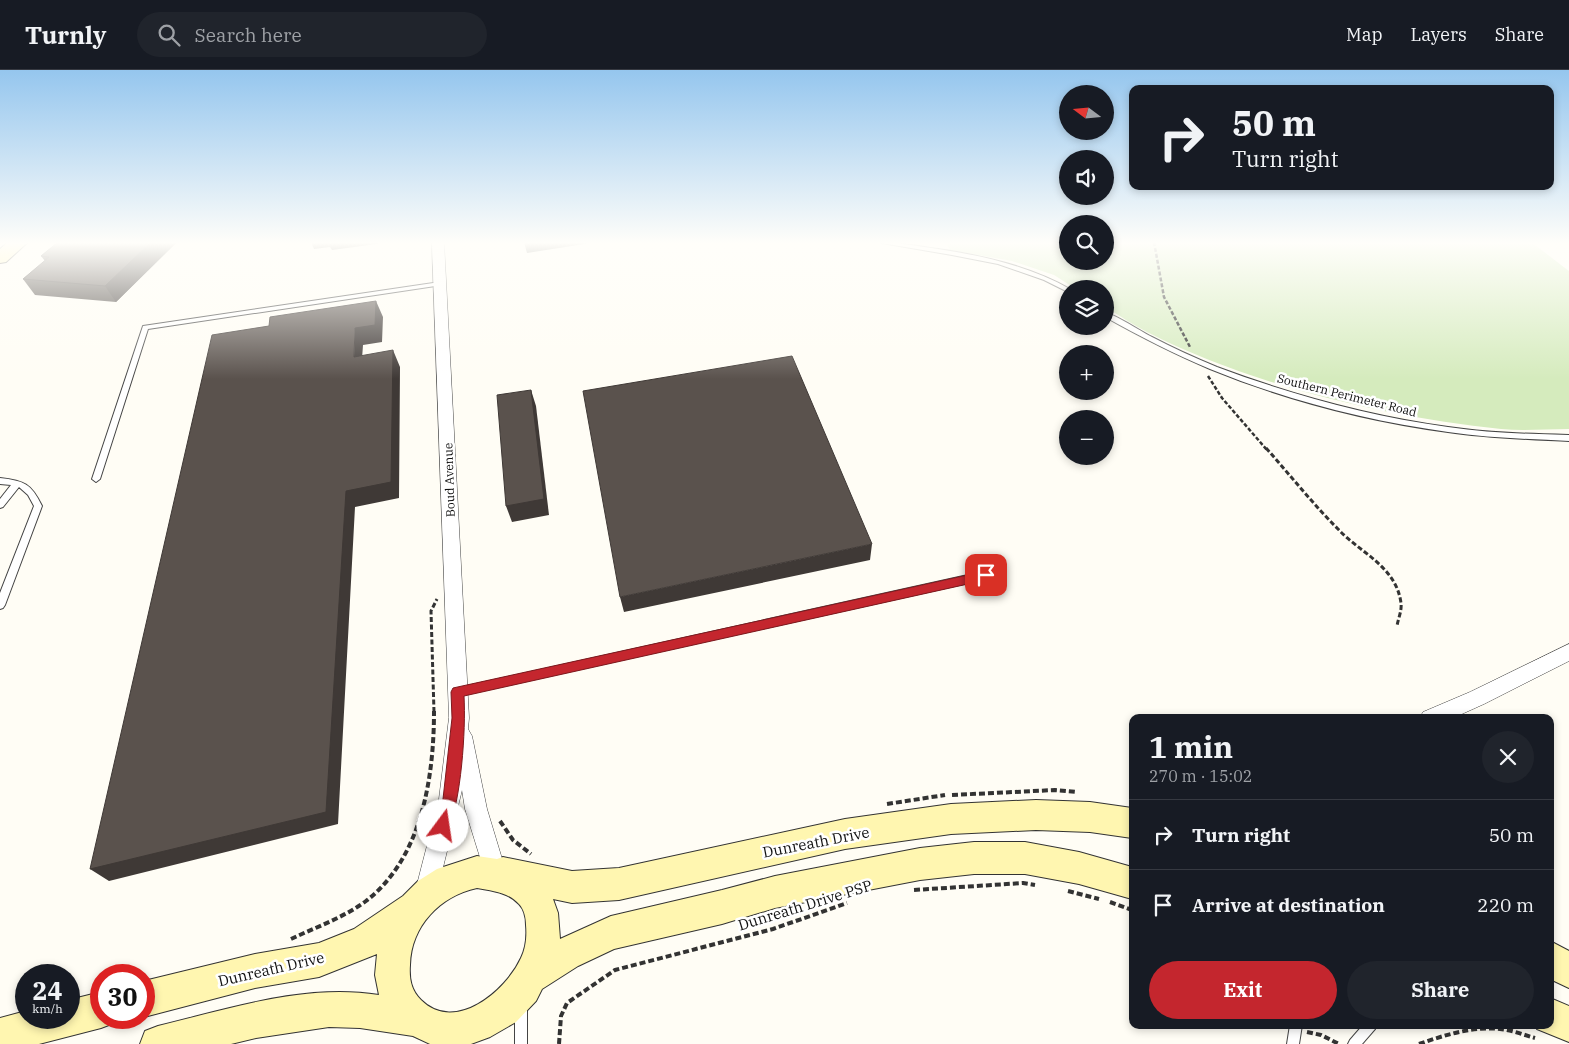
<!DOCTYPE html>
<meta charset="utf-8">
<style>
body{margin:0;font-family:"IBM Plex Serif",serif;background:#20242c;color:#f1f3f6;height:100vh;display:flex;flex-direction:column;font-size:19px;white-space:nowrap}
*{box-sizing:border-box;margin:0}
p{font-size:16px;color:#9ea1a6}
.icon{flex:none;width:28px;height:28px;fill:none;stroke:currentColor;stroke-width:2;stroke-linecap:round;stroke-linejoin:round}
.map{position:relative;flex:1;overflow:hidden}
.sheet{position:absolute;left:1129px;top:644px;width:425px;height:315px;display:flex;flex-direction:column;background:#171b24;border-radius:10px;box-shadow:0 2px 8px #0003}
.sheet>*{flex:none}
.hud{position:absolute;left:1129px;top:15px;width:425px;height:105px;border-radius:10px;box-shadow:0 2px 8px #0003;background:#171b24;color:#f1f3f6;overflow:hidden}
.needle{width:32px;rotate:286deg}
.fabs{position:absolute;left:1059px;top:15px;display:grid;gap:10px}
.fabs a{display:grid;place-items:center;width:55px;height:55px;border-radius:50%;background:#171b24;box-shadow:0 2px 8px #0003;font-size:25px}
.speed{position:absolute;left:15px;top:894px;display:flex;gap:10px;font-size:25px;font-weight:700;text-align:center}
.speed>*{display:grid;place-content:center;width:65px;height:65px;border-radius:50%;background:#171b24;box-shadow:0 2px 8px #0003;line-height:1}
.speed small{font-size:12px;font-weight:400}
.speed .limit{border:8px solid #d22;background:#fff;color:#111}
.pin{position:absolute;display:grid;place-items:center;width:42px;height:42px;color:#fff;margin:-21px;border-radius:10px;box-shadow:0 2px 8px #0006}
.me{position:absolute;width:55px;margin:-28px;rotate:14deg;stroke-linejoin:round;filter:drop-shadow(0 0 4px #0008)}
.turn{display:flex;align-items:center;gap:18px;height:105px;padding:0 20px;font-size:22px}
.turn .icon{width:65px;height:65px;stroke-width:2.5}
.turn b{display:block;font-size:35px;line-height:42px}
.round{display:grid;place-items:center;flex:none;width:52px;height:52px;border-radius:26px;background:#20242c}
.overview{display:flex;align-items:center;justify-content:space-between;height:85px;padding:0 20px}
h1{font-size:30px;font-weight:700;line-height:38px}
.primary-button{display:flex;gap:10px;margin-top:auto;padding:10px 20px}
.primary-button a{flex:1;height:58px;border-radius:30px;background:#c4262e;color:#fff;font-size:20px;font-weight:700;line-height:58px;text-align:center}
.primary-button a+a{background:#20242c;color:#f1f3f6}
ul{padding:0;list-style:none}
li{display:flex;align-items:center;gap:15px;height:70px;padding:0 20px;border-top:1px solid #363941}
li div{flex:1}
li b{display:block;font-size:19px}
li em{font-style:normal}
header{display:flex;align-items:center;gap:30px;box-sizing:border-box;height:70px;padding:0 25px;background:#171b24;border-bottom:1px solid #363941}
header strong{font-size:24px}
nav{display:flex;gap:28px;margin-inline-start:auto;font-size:18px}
.search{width:350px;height:45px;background:#20242c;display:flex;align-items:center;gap:12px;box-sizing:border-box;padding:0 18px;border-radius:28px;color:#9ea1a6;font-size:19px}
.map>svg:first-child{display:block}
.green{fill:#d5ebbd}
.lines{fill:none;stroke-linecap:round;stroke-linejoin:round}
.lane-casing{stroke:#444;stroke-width:2}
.street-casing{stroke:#444;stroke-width:1}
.secondary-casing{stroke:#333;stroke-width:2}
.path-far2{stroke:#333;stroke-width:2.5;stroke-dasharray:4 2;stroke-linecap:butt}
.path-far1{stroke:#333;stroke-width:3;stroke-dasharray:5 2.5;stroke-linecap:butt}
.path{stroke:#333;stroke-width:4;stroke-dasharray:6 3;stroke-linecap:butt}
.lane{fill:#fff;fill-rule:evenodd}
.street{fill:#fff;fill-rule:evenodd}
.secondary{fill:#fff6b0;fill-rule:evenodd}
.wall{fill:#4d4742}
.shaded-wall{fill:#3f3936}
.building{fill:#5a524d;stroke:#3f3936}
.route{fill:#c4262e;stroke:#7f191e}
.labels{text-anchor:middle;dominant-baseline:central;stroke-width:5;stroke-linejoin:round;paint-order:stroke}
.street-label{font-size:12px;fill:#111;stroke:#fff}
.near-street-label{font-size:15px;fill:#111;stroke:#fff}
</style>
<header>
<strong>Turnly</strong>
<div class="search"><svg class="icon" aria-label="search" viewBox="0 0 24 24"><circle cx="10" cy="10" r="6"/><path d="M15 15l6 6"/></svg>Search here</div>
<nav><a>Map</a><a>Layers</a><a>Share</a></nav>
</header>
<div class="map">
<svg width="1569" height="974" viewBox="0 0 1569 974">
<rect width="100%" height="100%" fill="#fffdf5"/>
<!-- green -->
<path class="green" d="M 946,172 L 1067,172 L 1068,191 L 1105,191 L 1105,172 L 1531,172 L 1569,201 L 1569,359 C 1546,359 1523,361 1501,359 C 1385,347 1251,315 1147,262 C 1133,255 1119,245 1105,237 L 1105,219 L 1076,219 L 1054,205 L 1012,191 L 950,180 Z"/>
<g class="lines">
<!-- lane casing -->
<g class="lane-casing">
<g id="lane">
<path d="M 876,172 C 897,172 917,176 938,179 C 984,186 1029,196 1070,219 L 1068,219 L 1068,222 L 1044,210 L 998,194 L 952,185 Z"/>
<polygon points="440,212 443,214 442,215 148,259 100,409 96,412 92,409 143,256"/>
<path d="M 1105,242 C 1121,248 1137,259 1152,267 C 1173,278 1195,288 1217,297 C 1292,325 1369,346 1448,357 C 1488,363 1529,364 1569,365 L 1569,371 C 1529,369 1488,368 1448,362 C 1367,351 1286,330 1210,299 C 1174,284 1139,266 1105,247 Z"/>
<path d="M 0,408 C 24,411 31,413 42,436 L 5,535 L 3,538 L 0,539 L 0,523 L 34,436 L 28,425 L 19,417 L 3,437 L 0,438 L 0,429 L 11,415 L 0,414 Z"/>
<polygon points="986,501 989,503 990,505 989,507 986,509 458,626 455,625 453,622 455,619 458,618"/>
<polygon points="521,931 525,933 527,937 527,974 515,974 515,937 517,933"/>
<polygon points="1290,955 1302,955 1299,974 1287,974"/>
<polygon points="1363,955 1377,955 1375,959 1362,974 1348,974 1350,970"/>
</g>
</g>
<!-- street casing -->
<g class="street-casing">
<g id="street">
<polygon points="432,172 444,172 469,648 468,659 472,666 487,739 506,802 503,810 495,813 487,810 465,739 462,720 436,826 433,834 425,837 417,834 414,826 439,729 449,648"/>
<polygon points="1569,574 1569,591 1484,634 1453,648 1420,648 1423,642 1470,622"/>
</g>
</g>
<!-- secondary casing -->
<g class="secondary-casing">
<g id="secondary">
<polygon points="8,172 28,172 6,192 0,193 0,179"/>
<path d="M 1036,730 L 1090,732 L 1132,738 L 1132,768 L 1090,762 L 1036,760 L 951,764 L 845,779 L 619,830 L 572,833 L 553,829 L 558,843 L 560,869 L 611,846 L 722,820 L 775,806 L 920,778 L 974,772 L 1025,772 L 1079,782 L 1132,797 L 1132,829 L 1079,814 L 1025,804 L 974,804 L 920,810 L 775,838 L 722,854 L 614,879 L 578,896 L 542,919 L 536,931 L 516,952 L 490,967 L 471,974 L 430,974 L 413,966 L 360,958 L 329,957 L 256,968 L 231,974 L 140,974 L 145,961 L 158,956 C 229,939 305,913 379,925 L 375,905 L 377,884 L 319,907 L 255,918 L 144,947 L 144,911 L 255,884 L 319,873 L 354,859 L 403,826 L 418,811 L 437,799 L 477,786 L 497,789 L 503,787 L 572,801 L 619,798 L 845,749 L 951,734 ZM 477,818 C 492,821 508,822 519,834 C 524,839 526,848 526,855 C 527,866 526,878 521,888 C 506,921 455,964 421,930 C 411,920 409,909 410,895 C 411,856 440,826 477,818 Z"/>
<polygon points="1550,871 1569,881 1569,918 1550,909"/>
<polygon points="101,922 101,948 116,948 114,953 101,958 39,974 0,974 0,948 26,941 26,948 69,948 69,930"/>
<polygon points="1550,928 1569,936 1569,972 1537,959 1536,955 1550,955"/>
</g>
</g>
<!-- path-far2 -->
<g class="path-far2">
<polyline points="1154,172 1164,227 1190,277"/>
<polyline points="1208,306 1222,328 1267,380"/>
</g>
<!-- path-far1 -->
<g class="path-far1">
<path d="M 1266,378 C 1290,405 1313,434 1338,459 C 1360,483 1396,496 1401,533 C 1402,541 1398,549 1397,556"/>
<polyline points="434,642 431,541 437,529"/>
</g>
<!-- path -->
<g class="path">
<polyline points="952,725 1055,720 1077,722"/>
<polyline points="887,734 945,725"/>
<polyline points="500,751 513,770 531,784"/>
<polyline points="914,820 1023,813 1035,815"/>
<polyline points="1068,821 1099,829"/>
<polyline points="1110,832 1132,840"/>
<path d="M 291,869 C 316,857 343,848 366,831 C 422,788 434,707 434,641"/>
<polyline points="1307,962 1321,965 1339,974"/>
<polyline points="559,974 561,946 567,933 615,900 773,859 847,833"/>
<path d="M 1419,974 C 1445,965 1473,956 1500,959 C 1512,960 1524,965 1535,968"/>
</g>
<!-- lane -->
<use href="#lane" class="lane"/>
<!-- street -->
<use href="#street" class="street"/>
<!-- secondary -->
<use href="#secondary" class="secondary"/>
</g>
<!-- wall -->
<polygon class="wall" points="58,172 177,172 116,232 35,225 23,209 45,191 41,186"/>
<!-- shaded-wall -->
<g class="shaded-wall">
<polygon points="151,172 177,172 116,232 105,216"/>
<polygon points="311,172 384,172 384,173 332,180 330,177 314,179"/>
<polygon points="524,172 597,172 527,183"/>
<polygon points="376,231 383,247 382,272 363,275 361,303 354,287 355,258"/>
<polygon points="393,280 400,297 399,428 355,437 338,754 109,811 90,799 346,421"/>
<polygon points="531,320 536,336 549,445 512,452 506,436"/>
<polygon points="872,474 870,490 624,542 620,527"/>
</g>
<!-- building -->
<g class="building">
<polygon points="58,172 151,172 105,216 23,209 49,187 41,186"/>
<polygon points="376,231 375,255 355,258 354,287 393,280 391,412 346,421 326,742 90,799 212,265 269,256 270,247"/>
<polygon points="792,286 872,474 620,527 583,321"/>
<polygon points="531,320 544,429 506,436 497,325"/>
</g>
<!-- sky -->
<linearGradient id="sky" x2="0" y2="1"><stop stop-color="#95c6ee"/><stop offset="0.56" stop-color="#fffefa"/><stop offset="1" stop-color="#fffefa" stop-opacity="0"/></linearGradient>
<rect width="1569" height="309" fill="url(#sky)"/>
<!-- route -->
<path class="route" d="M 986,501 L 992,505 L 986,510 L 464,626 C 466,661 461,730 448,761 L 443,763 L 438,761 L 436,756 L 443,729 L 452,648 L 451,622 L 453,618 Z"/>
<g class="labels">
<!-- street labels -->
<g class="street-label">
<text transform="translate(1347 325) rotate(14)">Southern Perimeter Road</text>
<text transform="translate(449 410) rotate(-92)">Boud Avenue</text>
</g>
<!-- near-street labels -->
<g class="near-street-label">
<text transform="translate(816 772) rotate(-11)">Dunreath Drive</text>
<text transform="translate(805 835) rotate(-17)">Dunreath Drive PSP</text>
<text transform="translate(271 899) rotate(-13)">Dunreath Drive</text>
</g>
</g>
</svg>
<div class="fabs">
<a><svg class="needle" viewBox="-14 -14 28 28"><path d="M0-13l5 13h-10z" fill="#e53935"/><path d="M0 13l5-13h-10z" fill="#9ea1a6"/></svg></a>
<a><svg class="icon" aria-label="sound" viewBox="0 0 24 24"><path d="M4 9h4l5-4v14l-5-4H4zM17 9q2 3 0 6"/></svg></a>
<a><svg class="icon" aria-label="search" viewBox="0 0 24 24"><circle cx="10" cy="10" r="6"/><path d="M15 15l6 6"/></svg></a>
<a><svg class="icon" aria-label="layers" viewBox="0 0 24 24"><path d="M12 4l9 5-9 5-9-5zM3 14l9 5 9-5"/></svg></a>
<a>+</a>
<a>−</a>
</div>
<div class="speed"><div>24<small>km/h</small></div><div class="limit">30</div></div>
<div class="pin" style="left:986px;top:505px;background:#d93025"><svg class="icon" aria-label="arrive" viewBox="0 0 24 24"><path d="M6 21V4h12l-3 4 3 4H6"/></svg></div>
<svg class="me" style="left:443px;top:756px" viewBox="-20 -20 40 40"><circle r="19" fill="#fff"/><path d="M0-13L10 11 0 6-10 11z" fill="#c4262e"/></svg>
<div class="hud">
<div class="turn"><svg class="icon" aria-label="right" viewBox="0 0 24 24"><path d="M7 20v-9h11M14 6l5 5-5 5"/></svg><div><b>50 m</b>Turn right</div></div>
</div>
<section class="sheet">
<div class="overview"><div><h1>1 min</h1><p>270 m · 15:02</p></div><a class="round"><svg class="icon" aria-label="close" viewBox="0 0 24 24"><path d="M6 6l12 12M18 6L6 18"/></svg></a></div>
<ul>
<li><svg class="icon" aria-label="right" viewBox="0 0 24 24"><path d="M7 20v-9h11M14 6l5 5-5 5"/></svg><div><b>Turn right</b></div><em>50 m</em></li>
<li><svg class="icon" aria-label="arrive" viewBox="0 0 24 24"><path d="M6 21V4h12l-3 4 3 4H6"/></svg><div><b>Arrive at destination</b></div><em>220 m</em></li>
</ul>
<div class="primary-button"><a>Exit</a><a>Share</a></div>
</section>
</div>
